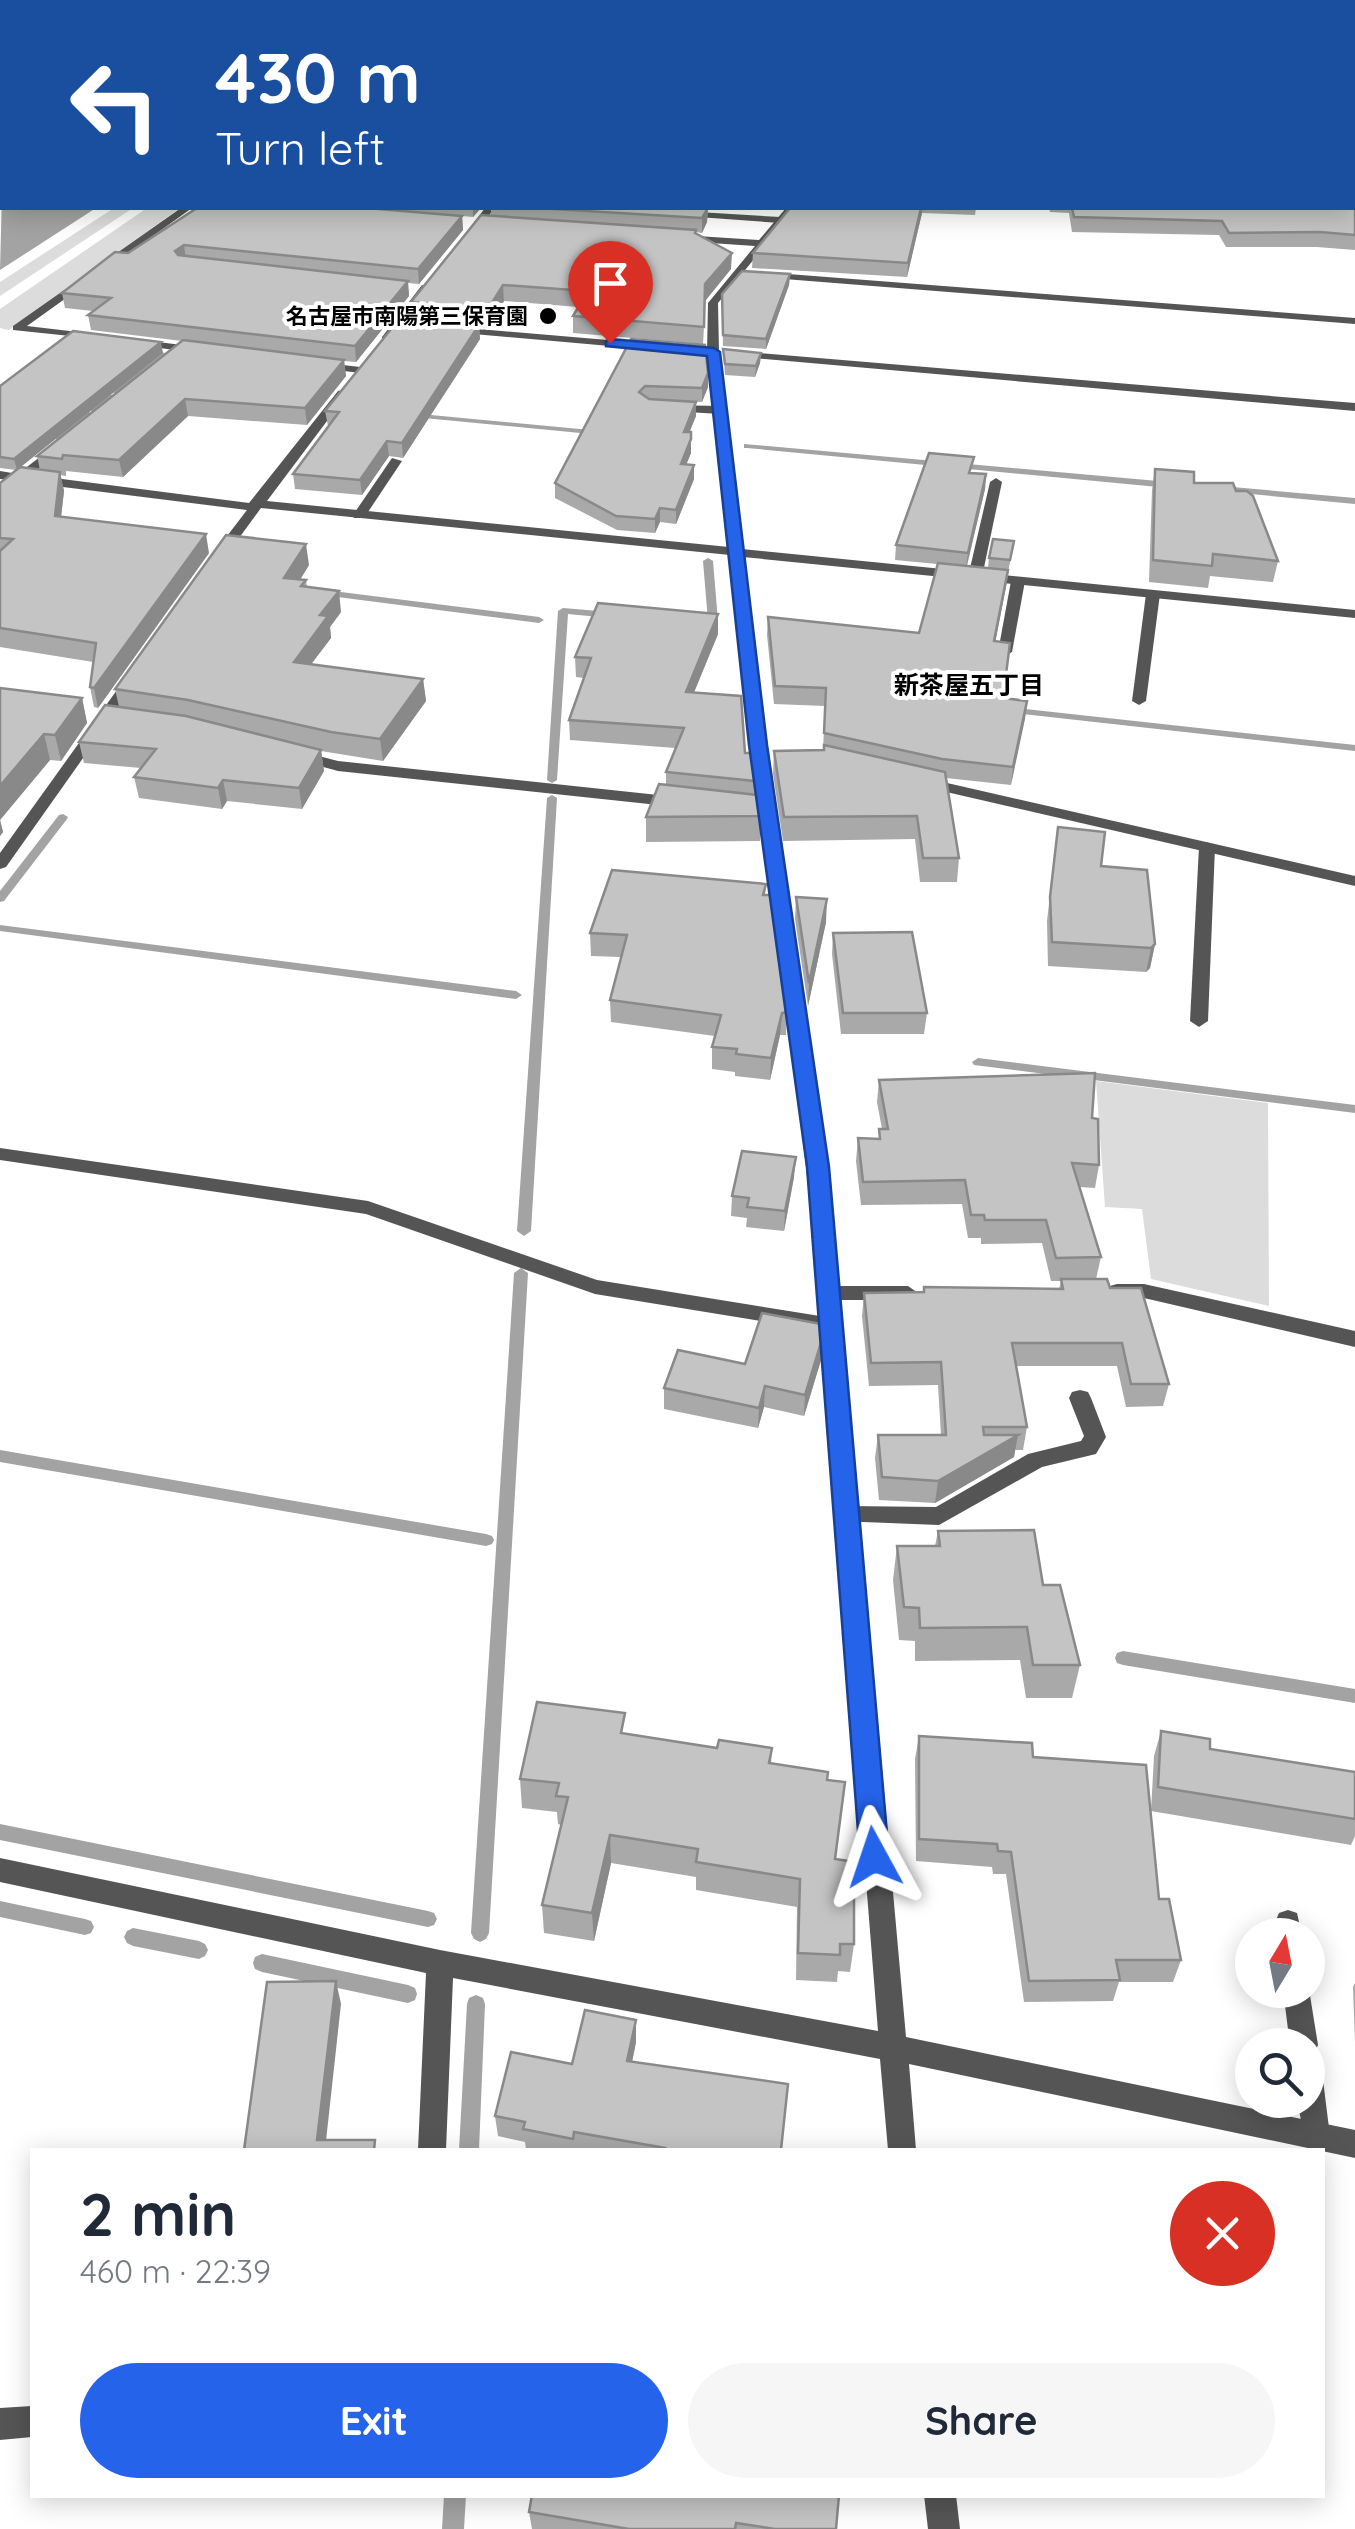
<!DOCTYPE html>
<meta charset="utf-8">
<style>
body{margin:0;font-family:Quicksand,"Noto Sans JP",sans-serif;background:#f6f6f7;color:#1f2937;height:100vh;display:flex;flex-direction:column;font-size:38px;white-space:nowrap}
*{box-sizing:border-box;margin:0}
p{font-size:32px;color:#747a83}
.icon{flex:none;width:55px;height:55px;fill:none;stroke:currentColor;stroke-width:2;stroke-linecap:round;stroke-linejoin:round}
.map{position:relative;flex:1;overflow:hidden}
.panel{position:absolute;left:30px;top:2148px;width:1295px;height:350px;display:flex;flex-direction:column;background:#fff;border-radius:0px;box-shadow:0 5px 25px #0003}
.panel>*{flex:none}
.hud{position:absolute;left:0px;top:0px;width:1355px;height:210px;box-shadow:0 5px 25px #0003;background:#1a4fa0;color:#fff;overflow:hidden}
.needle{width:65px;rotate:10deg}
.fabs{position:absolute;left:1235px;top:1918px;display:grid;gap:20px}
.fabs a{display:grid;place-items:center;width:90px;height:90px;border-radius:50%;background:#fff;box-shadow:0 5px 25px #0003;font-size:50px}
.pin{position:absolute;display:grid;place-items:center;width:85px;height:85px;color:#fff;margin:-102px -42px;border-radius:50% 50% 50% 0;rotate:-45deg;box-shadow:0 0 10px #0007}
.pin .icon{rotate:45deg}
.me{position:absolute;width:110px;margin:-55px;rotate:355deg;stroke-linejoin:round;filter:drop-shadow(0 0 8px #0008)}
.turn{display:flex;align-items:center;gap:35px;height:210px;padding:0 50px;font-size:45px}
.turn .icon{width:130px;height:130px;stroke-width:2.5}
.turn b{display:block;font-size:70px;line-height:85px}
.round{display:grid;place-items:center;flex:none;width:105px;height:105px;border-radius:52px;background:#f6f6f7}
.headline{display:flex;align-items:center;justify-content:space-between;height:170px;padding:0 50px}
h1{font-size:60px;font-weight:700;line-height:75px}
.action{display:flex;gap:20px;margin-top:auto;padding:20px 50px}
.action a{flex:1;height:115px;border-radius:60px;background:#2563eb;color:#fff;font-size:40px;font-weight:700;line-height:115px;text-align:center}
.action a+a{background:#f6f6f7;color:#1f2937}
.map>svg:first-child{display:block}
.green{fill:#dcdcdc}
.water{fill:#a3a3a3}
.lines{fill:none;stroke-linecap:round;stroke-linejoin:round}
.stream{fill:#a3a3a3;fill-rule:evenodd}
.path{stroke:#777;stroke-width:2.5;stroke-dasharray:1 2.5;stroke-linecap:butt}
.service{fill:#555;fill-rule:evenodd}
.minor{fill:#555;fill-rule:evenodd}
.wall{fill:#a9a9a9}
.shaded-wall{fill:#898989}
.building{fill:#c4c4c4;stroke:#898989;stroke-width:2.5}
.route{fill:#2563eb;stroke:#184099;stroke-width:2.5}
.poi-dot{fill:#000;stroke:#fff;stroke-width:4}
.labels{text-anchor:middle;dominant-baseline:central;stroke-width:8;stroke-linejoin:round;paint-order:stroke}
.far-poi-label{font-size:22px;font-weight:bold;fill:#000;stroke:#fff;text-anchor:end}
.far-neighbourhood-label{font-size:25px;font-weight:bold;fill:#000;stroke:#fff}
</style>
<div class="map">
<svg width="1355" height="2529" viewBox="0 0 1355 2529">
<rect width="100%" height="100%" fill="#fff"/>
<!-- green -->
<g class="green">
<polygon points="114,208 133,208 0,296 0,282"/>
<polygon points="147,208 180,208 9,330 0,328 0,309"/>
<polygon points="1096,1081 1268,1103 1269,1306 1151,1279 1142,1209 1105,1207"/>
</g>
<!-- water -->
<polygon class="water" points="2,193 2,208 96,208 0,270"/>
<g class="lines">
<!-- stream -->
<g class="stream">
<polygon points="836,0 842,0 840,2 836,2"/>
<rect x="1352" y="55" width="3" height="4"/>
<polygon points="2,139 2,143 0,144 0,140"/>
<polygon points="161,352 168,354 120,393 114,393 114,389"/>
<polygon points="108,394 115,396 97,411 91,411 91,407"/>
<polygon points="85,411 92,413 60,439 54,439 54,435"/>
<polygon points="410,413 601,431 605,433 601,435 413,417 410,417"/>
<polygon points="744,444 1169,482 1173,485 1169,488 747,448 744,448"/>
<polygon points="1221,486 1355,498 1355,504 1218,491 1217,489"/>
<polygon points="708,558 713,561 718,621 713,624 708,621 703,561"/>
<polygon points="325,590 539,617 544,620 539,623 322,595 320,593"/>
<polygon points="563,608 610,612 615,615 610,618 568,614 557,780 552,783 547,780 558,611"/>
<polygon points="1008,707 1355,745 1355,751 1004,712 1004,708"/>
<polygon points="552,795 557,798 531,1231 524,1236 517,1231 547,798"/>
<polygon points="63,814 68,817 67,819 4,901 0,902 0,891 59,815"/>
<polygon points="0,925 516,991 522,995 516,999 0,931"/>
<polygon points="978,1058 1355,1105 1355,1113 974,1065 972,1062"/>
<polygon points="521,1268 528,1273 489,1933 486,1939 480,1942 474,1939 471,1933 514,1273"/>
<polygon points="0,1450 486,1534 492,1536 494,1540 492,1544 486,1546 0,1462"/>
<polygon points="1123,1651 1355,1689 1355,1703 1123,1665 1117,1663 1115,1658 1117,1653"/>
<polygon points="0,1824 428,1911 434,1913 437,1919 434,1925 428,1927 0,1840"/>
<polygon points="0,1901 85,1919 91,1921 94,1927 91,1933 85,1935 0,1917"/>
<polygon points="133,1928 199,1941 205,1944 208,1950 205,1956 199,1959 133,1946 127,1943 124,1937 127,1931"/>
<polygon points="262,1954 408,1985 415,1988 417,1994 415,2000 408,2003 262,1972 255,1969 253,1963 255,1957"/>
<polygon points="476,1995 483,1998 485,2004 479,2150 459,2150 467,2004 469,1998"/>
<polygon points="444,2495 466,2495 464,2529 442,2529"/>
</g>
<!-- path -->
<polyline class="path" points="256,2 263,0"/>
<!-- service -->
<g class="service">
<polygon points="681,211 780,217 785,220 780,223 684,216"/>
<polygon points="667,405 720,406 726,410 720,414 671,411 667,409"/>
<polygon points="392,458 402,461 364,518 354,518 353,515"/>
<polygon points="996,478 1002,482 982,577 975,581 968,577 990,482"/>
<polygon points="1018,577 1025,581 1012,652 1005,656 998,652 1011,581"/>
<polygon points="1153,590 1160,594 1146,701 1139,705 1132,701 1146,594"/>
<polygon points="1207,842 1215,847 1208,1021 1199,1027 1190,1021 1199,847"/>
<polygon points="1080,1390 1088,1392 1091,1398 1106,1437 1096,1454 1042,1467 939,1525 838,1521 835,1515 838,1509 846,1506 936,1507 1028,1454 1081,1441 1084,1436 1069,1398 1072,1392"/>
<polygon points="1288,1910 1297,1913 1302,1935 1276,1935 1275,1922 1279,1913"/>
<polygon points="1308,1983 1318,2045 1314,2054 1308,2057 1308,2045 1290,2045 1283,1990 1308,1990"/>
<polygon points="1308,2058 1318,2062 1322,2072 1330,2136 1326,2146 1317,2150 1306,2146 1297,2100 1308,2100"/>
</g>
<!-- minor -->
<g class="minor">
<polygon points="0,83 2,84 2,89 0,89"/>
<rect x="1352" y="88" width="3" height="6"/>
<polygon points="2,161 2,168 0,169 0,162"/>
<polygon points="181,208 192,208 27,326 95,334 99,335 99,339 13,330 13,326"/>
<polygon points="485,208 495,208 470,239 462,239"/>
<path d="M 786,208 L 796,208 L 718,303 L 719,352 L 742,549 L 1355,610 L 1355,618 L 743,557 C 772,800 816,1042 838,1286 L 908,1286 L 918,1293 L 908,1300 L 840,1300 L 906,2037 L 1355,2130 L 1355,2158 L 909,2064 L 916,2150 L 888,2150 L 880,2059 L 453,1978 L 446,2150 L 418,2150 L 426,1973 L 0,1882 L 0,1858 L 440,1950 L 878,2031 L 822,1331 L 595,1294 L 366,1214 L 0,1160 L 0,1148 L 368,1201 L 597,1280 L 820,1316 C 800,1062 758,809 730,555 L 261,508 L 223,560 L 218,561 L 211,557 L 247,510 L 23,482 L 0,498 L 0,488 L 10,480 L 0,479 L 0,471 L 18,474 L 59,442 L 63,443 L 63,449 L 31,475 L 249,503 L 338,391 L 342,390 L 348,393 L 267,501 L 729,547 L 707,352 L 708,303 L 755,246 L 681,241 L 676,238 L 681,235 L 759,240 Z"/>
<polygon points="762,272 1355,318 1355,324 758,277 757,275"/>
<polygon points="422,285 431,287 390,341 382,341 382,337"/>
<polygon points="455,327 655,344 661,347 655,350 451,332 450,330"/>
<polygon points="134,339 182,345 188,348 182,351 130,344 128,342"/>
<polygon points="734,351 1355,403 1355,411 730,356 730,352"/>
<polygon points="317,362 360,367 366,370 360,373 313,367 313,363"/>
<polygon points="132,675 139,679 6,867 0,869 0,853 127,676"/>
<polygon points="299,751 338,761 677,797 685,802 677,807 338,771 294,759 294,753"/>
<polygon points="921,777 1355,876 1355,886 916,785 913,782"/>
<polygon points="1117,1284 1144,1284 1355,1331 1355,1347 1144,1298 1110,1296 1107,1291 1110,1286"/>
<polygon points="32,2406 32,2437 0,2440 0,2408"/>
<polygon points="924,2495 956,2495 960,2529 928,2529"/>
</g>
</g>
<!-- wall -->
<g class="wall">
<polygon points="0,0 190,0 190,2 2,2 2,80 0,80"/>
<polygon points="1352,124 1355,124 1355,250 1317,247 1226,247 1219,235 1072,232 1069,213 1050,212 1049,208 1352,208"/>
<polygon points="197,208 481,208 473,217 462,216 463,230 419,284 408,283 409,296 356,362 344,361 346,376 307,425 188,416 123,477 66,471 66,476 60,475 64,491 61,517 209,553 98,708 94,707 90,687 93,662 0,647 0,483 16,470 0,468 0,386 163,353 20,467 40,470 37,456 182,341 91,330 88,315 93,311 65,308 62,293 128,253"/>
<polygon points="491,208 714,208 713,209 708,209 707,222 702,233 696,232 696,234 731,269 705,301 703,344 573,333 573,316 578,307 504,301 489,325 479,325 480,339 403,458 389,456 362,495 295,489 293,474 328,426 325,411 412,319 411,302 491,216"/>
<polygon points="790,208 976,208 975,215 922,213 907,277 752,268 753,253"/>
<polygon points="790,274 789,285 766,349 723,346 722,294"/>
<polygon points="631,339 708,373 708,387 702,402 663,400 696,416 689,432 691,453 686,464 694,479 676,524 660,522 655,533 617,530 555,498 555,483"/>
<polygon points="723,349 761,353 760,363 755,377 725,375"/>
<polygon points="1155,469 1194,483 1236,491 1278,561 1273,582 1210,576 1208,588 1149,582 1152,490"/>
<polygon points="972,473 986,474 985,489 967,566 988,568 989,558 1014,541 995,641 1003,698 1027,701 1011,785 946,778 959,858 957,882 920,882 915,839 783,841 773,774 774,751 823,750 825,706 774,704 767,635 768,617 919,633 937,564 895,560 896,545"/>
<polygon points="309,565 300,580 306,580 307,587 341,612 330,627 331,638 311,664 423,679 426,701 383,761 321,751 324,771 302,809 227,801 222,809 139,798 134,777 141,768 84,763 79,742 119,707 115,689"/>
<polygon points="718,614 718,634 694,692 745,753 755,781 755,794 760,816 760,841 646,842 646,817 666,785 666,772 675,748 570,740 569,720 584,678 576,677 575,657"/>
<polygon points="0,688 82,698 87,723 61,761 50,760 0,820 3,832 0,836"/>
<polygon points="1058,827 1101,866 1155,944 1150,968 1146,972 1048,966 1047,921"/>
<polygon points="766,884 765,895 787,1012 786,1035 780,1035 770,1080 735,1076 735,1072 712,1069 712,1047 715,1036 611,1022 610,1000 621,957 591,956 590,933"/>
<polygon points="796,897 826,922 808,1006 795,919"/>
<polygon points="833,933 927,1013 924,1034 841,1034 832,954"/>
<polygon points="879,1080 1092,1118 1099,1165 1095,1188 1080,1187 1101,1257 1096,1279 1110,1288 1169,1384 1163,1406 1126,1407 1117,1366 1016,1366 1027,1427 1023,1450 1015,1450 1014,1457 935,1503 879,1500 875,1458 878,1435 941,1435 938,1385 869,1386 862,1316 864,1293 923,1292 924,1287 1059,1289 1061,1281 1051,1281 1042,1243 981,1244 981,1238 968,1238 962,1204 861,1205 856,1161 858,1138 879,1139 879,1129 882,1129 877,1102"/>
<polygon points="794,1177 784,1231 746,1227 747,1218 731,1216 732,1196"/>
<polygon points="821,1360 804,1416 764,1407 758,1428 664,1409 664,1388 745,1364"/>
<polygon points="938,1531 1043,1585 1080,1665 1072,1698 1026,1698 1020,1660 915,1661 915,1641 899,1640 893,1580 897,1546 935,1546"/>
<polygon points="1161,1731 1210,1749 1355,1772 1355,1836 1351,1845 1151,1811 1154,1756"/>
<polygon points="625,1734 717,1748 772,1748 771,1764 828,1780 836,1859 846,1887 854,1944 850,1972 838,1971 837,1982 796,1980 797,1907 696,1890 696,1877 611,1863 594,1941 544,1933 542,1905 561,1825 558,1824 557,1812 522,1808 520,1779"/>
<polygon points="919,1736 1033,1757 1159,1899 1181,1960 1173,1982 1119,1982 1113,2001 1024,2002 1006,1874 993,1874 992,1867 916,1861 915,1759"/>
<polygon points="1355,1983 1355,2042 1353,1987"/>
<polygon points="636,2042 632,2062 782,2150 530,2150 526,2149 525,2142 498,2136 495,2116 572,2064"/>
<polygon points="532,2495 875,2495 839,2497 836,2529 532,2529 529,2512"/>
</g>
<!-- shaded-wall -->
<g class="shaded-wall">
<polygon points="172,0 190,0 190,2 170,2"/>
<polygon points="473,208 481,208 473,217"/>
<polygon points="708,208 707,222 702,233 702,218"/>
<polygon points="921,208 922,208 922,213 907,277 908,263"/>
<polygon points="462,216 463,230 419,284 418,269"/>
<polygon points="184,245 186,259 177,265 175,251"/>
<polygon points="732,253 731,269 705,301 703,344 705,284"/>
<polygon points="790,274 789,285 766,349 766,339"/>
<polygon points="408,281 409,296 356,362 355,346"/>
<polygon points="503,285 504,301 489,325 488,309"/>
<polygon points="479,325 480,339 403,458 402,443"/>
<polygon points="161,342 163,353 17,470 14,459"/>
<polygon points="761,353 760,363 755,377 756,366"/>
<polygon points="344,360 346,376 307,425 305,408"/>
<polygon points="708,373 708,387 702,402 702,388"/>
<polygon points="185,399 188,416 123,477 119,460"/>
<polygon points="696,402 696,416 684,446 684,432"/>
<polygon points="691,432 691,453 681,478 681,464"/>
<polygon points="387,441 389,456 362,495 360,480"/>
<polygon points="694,465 694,479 676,524 676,510"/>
<polygon points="60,472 64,491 59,535 55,516"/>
<polygon points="986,474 985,489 966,568 968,553"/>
<polygon points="660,508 660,522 655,533 655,519"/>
<polygon points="206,534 209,553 98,708 94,688"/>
<polygon points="306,544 309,565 288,599 284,578"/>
<polygon points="1008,570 1006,587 992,659 994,641"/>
<polygon points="339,591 341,612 330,627 331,638 297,683 294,662 320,615"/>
<polygon points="718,614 718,634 686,712 686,692"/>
<polygon points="423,679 426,701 383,761 380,739"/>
<polygon points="82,698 87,723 61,761 55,735"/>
<polygon points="1027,701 1025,719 1011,785 1013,767"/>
<polygon points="44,734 50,760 0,820 3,832 0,836 0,786"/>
<polygon points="321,750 324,771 302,809 299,788"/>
<polygon points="223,780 227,801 222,809 218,788"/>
<polygon points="827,899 826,922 808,1006 809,983"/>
<polygon points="1155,944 1150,968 1146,972 1151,948"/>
<polygon points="782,1013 780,1035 770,1080 771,1058"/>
<polygon points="796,1157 794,1177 784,1231 785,1211"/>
<polygon points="822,1339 821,1360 804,1416 805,1395"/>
<polygon points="765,1386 764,1407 758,1428 759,1408"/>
<polygon points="1018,1435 1014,1457 935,1503 938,1481"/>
<polygon points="610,1835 611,1863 594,1941 592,1913"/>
<polygon points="336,1981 341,2004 325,2150 317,2140"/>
<polygon points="636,2020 636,2042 628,2082 627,2061"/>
</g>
<!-- building -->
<g class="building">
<polygon points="0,0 172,0 170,2 2,2 2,60 0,60"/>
<polygon points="469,0 808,0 806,2 466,2"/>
<polygon points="882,0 1090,0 1089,2 881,2"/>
<polygon points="1104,0 1355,0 1355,17 1352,16 1352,2 1103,2"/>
<rect x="1352" y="124" width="3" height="22"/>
<rect x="1352" y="157" width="3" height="34"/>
<polygon points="1352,203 1355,203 1355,235 1320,232 1229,233 1222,221 1074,217 1072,208 1352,208"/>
<polygon points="197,208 367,208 462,216 418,269 184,245 175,251 178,255 408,281 355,346 88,315 111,298 62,293 115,252 128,253"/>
<polygon points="537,208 708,208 702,218"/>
<polygon points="790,208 921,208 908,263 753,253"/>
<polygon points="481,215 696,230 695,233 732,253 705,284 704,327 573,316 588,291 503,285 488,309 411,302"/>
<polygon points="742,271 790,274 766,339 723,335 722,294"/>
<polygon points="400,318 479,325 402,443 387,441 360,480 293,474 339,412 325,411"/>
<polygon points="73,331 161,342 14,459 0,457 0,386"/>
<polygon points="631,339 705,345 708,373 702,388 645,386 639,392 649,399 696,402 684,432 691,432 691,439 681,464 694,465 676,510 660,508 655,519 616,516 555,483"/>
<polygon points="183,340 344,360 305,408 185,399 119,460 63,455 62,459 37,456"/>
<polygon points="723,349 761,353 756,366 725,364"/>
<polygon points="929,453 974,457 969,473 986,474 968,553 896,545"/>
<polygon points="20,467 60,472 55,516 206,534 94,688 90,687 96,643 0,628 0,551 13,539 0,538 0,483"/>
<polygon points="1155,469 1194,472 1194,483 1233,483 1236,491 1247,491 1253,496 1278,561 1213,554 1212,566 1153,560"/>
<polygon points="226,535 306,544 284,578 306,580 301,586 339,591 320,615 328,616 294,662 423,679 380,739 331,732 188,700 115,689"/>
<polygon points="993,539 1014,541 1010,560 989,558"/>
<polygon points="938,563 1008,570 994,641 1010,643 1003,698 1027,701 1013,767 942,759 824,733 826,688 775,686 768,617 919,633"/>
<polygon points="598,603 718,614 686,692 741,696 745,753 752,753 755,781 666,772 684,728 569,720 591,658 575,657"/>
<polygon points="0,688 82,698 55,735 44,734 0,786"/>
<polygon points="105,705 186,716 321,750 299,788 223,780 218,788 134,777 156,749 79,742"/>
<polygon points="824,745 945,772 959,858 923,858 917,816 784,817 774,751 824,750"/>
<polygon points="659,784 757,795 760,816 646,817"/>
<polygon points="1058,827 1105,832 1101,866 1147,870 1155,944 1151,948 1052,942 1050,897"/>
<polygon points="612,870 766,884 763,895 771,895 787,1012 782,1013 771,1058 736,1054 737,1049 712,1047 721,1015 610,1000 627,935 590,933"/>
<polygon points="796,897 827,899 809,983"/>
<polygon points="912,932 927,1013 843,1013 833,933"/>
<polygon points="1095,1073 1092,1118 1098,1119 1099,1165 1072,1163 1101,1257 1056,1258 1046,1220 985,1220 984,1215 971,1215 965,1180 863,1182 858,1138 880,1139 879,1129 888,1129 879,1080"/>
<polygon points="742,1151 796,1157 785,1211 747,1207 749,1198 732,1196"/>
<polygon points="1061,1279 1107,1279 1110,1288 1141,1288 1169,1384 1131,1384 1122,1343 1012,1343 1027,1427 983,1427 984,1435 1018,1435 938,1481 882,1477 878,1435 946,1435 941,1362 871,1363 864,1293 924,1292 924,1287 1063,1289"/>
<polygon points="762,1313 821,1324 822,1339 805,1395 765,1386 759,1408 664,1388 678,1350 745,1364"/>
<polygon points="1034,1530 1043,1585 1060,1585 1080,1665 1033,1665 1027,1627 920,1628 919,1608 904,1607 897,1546 940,1546 938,1531"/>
<polygon points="537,1702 625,1713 621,1733 717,1748 719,1740 772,1748 769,1763 828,1772 827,1780 845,1782 835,1859 849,1861 845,1887 854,1887 854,1944 840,1944 840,1955 798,1953 800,1879 696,1862 698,1849 610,1835 592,1913 542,1905 568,1797 556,1796 559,1783 520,1779"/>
<polygon points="1161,1731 1210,1739 1210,1749 1355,1772 1355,1819 1158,1787"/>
<polygon points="919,1736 1032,1743 1033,1757 1146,1765 1159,1899 1169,1899 1181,1960 1116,1960 1120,1980 1029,1981 1011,1852 998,1851 997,1844 919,1839"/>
<polygon points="336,1981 317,2140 375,2140 374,2150 244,2150 267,1982"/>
<polygon points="585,2010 636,2020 627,2061 788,2084 781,2150 664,2150 665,2148 574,2132 573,2139 523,2129 525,2122 495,2116 511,2052 572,2064"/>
<polygon points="532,2495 839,2495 836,2529 775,2529 736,2523 735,2529 629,2529 529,2512"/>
</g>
<!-- route -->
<polygon class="route" points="610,339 714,348 720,352 767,745 829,1167 889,1857 885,1866 874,1870 864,1866 860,1857 807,1167 749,745 707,356 606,346 606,341"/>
<!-- markers -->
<circle class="poi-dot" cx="548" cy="316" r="10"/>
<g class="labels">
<!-- far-poi labels -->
<g class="far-poi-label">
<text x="528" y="316">名古屋市南陽第三保育園</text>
</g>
<!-- far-neighbourhood labels -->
<g class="far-neighbourhood-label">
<text x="969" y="684">新茶屋五丁目</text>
</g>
</g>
</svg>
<div class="fabs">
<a><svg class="needle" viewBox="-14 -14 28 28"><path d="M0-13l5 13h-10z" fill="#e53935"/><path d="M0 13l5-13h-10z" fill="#747a83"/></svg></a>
<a><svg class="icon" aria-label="search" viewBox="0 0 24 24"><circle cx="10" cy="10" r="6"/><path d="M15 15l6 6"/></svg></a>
</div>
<div class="pin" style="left:610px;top:343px;background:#d93025"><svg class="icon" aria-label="arrive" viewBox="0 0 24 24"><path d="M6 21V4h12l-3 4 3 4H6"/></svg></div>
<svg class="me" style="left:874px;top:1857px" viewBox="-20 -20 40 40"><path d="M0-17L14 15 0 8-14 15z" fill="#2563eb" stroke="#fff" stroke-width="4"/></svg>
<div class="hud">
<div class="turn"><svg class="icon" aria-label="left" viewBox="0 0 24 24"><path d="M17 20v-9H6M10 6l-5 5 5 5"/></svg><div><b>430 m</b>Turn left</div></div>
</div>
<section class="panel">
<div class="headline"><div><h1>2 min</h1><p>460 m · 22:39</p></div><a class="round" style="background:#d93025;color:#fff"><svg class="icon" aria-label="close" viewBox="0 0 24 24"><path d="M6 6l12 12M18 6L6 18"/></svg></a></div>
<div class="action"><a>Exit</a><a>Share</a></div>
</section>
</div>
